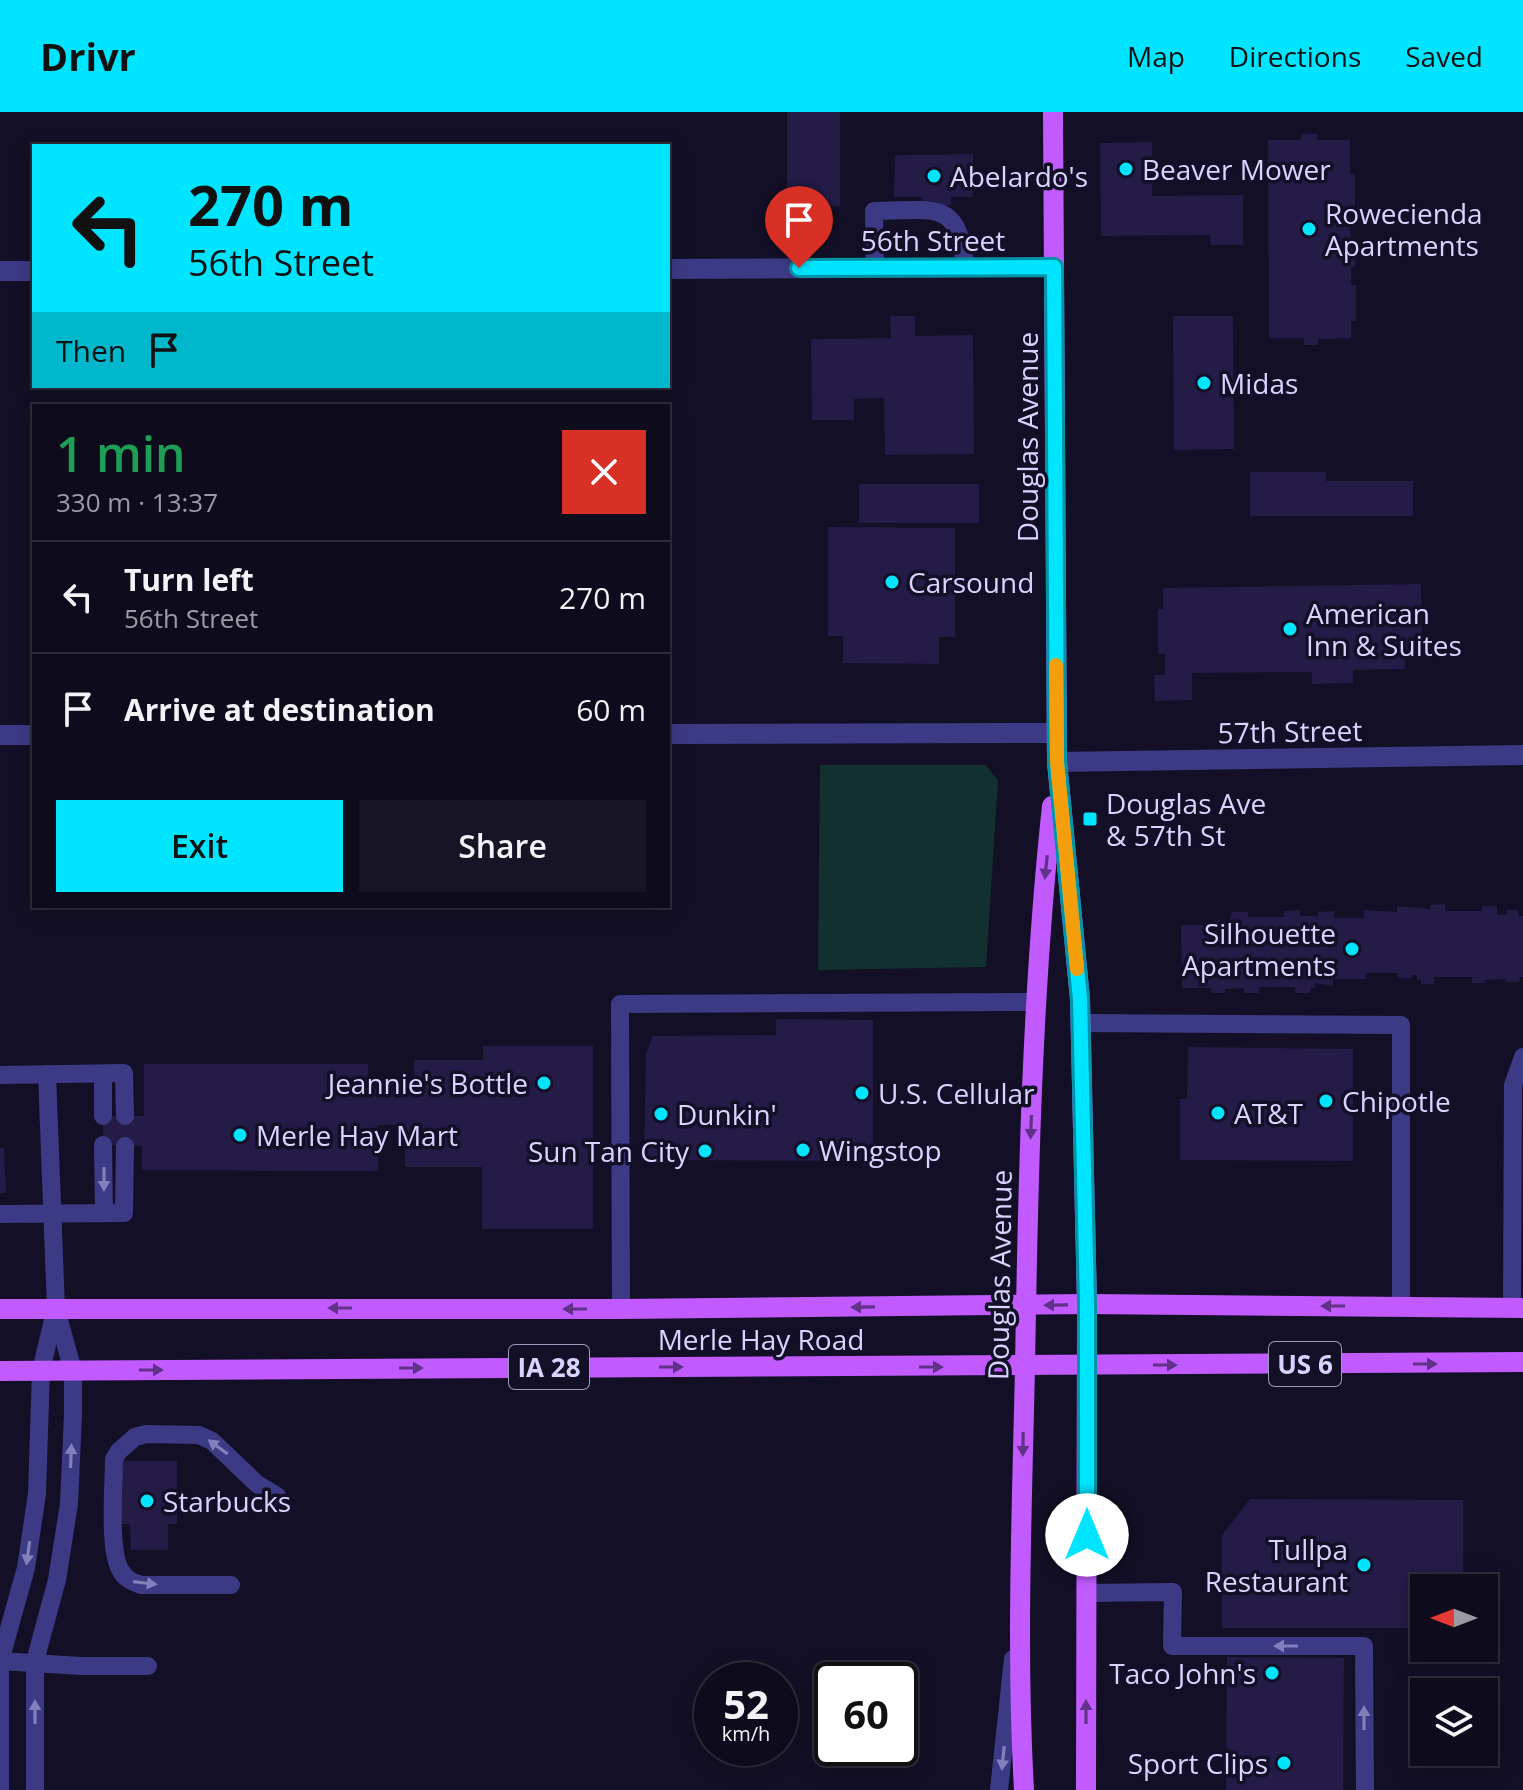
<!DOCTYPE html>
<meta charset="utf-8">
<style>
body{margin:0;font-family:"Open Sans",sans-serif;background:#171425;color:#f1f3f6;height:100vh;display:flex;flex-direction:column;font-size:30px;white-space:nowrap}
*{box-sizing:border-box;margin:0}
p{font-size:26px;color:#9b9ba3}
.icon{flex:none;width:44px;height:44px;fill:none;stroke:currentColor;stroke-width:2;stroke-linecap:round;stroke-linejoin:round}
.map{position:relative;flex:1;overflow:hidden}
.sheet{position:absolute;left:32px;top:292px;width:638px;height:504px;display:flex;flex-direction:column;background:#0e0b1c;border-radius:0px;box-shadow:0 4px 20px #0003,0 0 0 2px #2e2b3b}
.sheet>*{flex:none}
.top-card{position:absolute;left:32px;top:32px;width:638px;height:244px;border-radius:0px;box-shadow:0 4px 20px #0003,0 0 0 2px #2e2b3b;background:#00e5ff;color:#111;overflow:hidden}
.needle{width:52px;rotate:270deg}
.tools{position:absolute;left:1410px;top:1462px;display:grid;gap:16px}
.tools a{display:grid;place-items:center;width:88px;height:88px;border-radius:0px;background:#0e0b1c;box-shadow:0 4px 20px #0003,0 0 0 2px #2e2b3b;font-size:40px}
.speed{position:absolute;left:694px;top:1550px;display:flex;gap:16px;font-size:40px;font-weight:700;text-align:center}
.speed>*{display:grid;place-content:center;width:104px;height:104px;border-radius:50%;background:#0e0b1c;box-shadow:0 4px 20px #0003,0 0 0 2px #2e2b3b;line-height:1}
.speed small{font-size:20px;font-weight:400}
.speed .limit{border:4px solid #111;border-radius:12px;background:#fff;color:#111}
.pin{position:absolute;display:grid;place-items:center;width:68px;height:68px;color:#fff;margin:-82px -34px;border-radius:50% 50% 50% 0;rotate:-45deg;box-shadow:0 0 8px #0007}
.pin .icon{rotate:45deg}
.me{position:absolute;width:88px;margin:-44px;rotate:0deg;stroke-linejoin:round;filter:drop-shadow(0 0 6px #0008)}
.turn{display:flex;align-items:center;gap:28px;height:168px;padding:0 24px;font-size:36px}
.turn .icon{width:104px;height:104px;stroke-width:2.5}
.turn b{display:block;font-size:56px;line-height:68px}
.then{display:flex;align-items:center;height:76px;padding:0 24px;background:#0003;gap:16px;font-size:30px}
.round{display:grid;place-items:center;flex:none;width:84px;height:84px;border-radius:0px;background:#171425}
.summary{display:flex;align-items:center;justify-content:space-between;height:136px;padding:0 24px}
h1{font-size:48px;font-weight:600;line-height:60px;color:#1e9e55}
.cta{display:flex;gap:16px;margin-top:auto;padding:16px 24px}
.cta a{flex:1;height:92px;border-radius:0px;background:#00e5ff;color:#111;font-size:32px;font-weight:600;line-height:92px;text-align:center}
.cta a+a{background:#171425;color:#f1f3f6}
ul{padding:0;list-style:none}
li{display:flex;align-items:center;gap:24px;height:112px;padding:0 24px;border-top:2px solid #2e2b3b}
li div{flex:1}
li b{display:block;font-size:30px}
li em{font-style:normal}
header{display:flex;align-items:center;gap:48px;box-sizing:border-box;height:112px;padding:0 40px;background:#00e5ff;color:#111}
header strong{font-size:38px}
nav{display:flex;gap:44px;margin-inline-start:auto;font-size:28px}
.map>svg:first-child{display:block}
.green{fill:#12302f}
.building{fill:#241b47}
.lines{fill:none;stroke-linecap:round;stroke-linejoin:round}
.lane{stroke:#3d3a85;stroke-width:18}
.street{stroke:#3d3a85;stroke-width:20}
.primary{stroke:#c25bff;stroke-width:20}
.oneway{fill:#623188}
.oneway2{fill:#837fbc}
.route-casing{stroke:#0095a6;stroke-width:20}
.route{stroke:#00e5ff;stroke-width:14}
.slow{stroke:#f59e0b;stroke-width:14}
.poi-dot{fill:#00e5ff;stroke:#130f26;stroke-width:3}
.labels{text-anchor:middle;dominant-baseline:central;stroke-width:7;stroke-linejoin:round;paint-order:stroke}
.shield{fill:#130f26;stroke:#9e99be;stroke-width:2}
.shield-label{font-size:26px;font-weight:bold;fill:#d9d4ff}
.poi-label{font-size:28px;fill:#d9d4ff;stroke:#130f26;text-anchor:start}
.street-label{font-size:28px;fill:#d9d4ff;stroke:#130f26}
</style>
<header>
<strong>Drivr</strong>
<nav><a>Map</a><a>Directions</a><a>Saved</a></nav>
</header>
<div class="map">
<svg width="1523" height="1678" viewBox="0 0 1523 1678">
<rect width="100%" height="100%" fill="#130f26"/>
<!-- green -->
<polygon class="green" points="820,653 986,653 998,669 986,855 818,858"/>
<!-- building -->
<g class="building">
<rect x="787" y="0" width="53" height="94"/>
<polygon points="1301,22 1317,22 1317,28 1350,28 1350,62 1355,62 1355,98 1350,98 1351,136 1355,136 1355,155 1351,155 1351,173 1356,173 1356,209 1351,209 1351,226 1318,227 1318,233 1304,233 1304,226 1269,226 1268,28 1301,28"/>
<polygon points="1152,30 1152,84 1243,83 1243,133 1211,133 1210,123 1101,124 1100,31"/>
<polygon points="973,42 973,85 951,85 951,93 922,93 922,85 894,85 895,43"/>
<polygon points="890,204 915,204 915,224 973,223 974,342 885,343 884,286 854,287 854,308 812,308 811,227 891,226"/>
<polygon points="1173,204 1233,204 1234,337 1174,338"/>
<polygon points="1250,360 1326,360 1326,369 1413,369 1413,404 1250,404"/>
<rect x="859" y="372" width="120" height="39"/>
<polygon points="828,415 955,416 955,525 939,525 939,552 843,551 843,524 828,524"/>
<polygon points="1421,472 1422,537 1405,537 1405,557 1353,558 1353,571 1312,572 1312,560 1192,561 1192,588 1155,589 1154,563 1165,563 1165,542 1158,542 1158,497 1163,497 1163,476"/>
<polygon points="1445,792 1445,799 1482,799 1482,794 1497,794 1497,803 1507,802 1507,798 1518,798 1518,804 1523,804 1523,865 1519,865 1520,870 1506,870 1506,867 1485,868 1485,871 1472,871 1472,865 1434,865 1434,872 1421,872 1421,868 1417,868 1417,863 1412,863 1412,866 1398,866 1398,861 1366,861 1366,867 1333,867 1333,874 1315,871 1315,876 1310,876 1310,881 1295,881 1295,875 1259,875 1259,881 1244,881 1244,876 1225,877 1225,881 1211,881 1211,876 1182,876 1181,813 1210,813 1210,809 1225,808 1225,811 1229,811 1232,800 1248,800 1248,805 1284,805 1284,799 1300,798 1300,804 1318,804 1318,800 1334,799 1334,806 1364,806 1364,798 1397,800 1397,794 1430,797 1430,793"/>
<polygon points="776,907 873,908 873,1039 877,1039 877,1054 863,1054 863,1049 644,1048 646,942 653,924 776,923"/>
<polygon points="483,934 593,934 593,1117 482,1117 482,1055 405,1055 405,1013 378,1013 378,1059 142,1058 142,1034 103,1033 103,1004 144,1004 144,952 368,952 368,976 414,976 414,948 483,948"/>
<polygon points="1188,935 1353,937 1353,1049 1180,1048 1180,987 1187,987"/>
<polygon points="0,1036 4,1036 6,1081 0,1081"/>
<polygon points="120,1349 177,1349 177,1412 168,1412 168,1438 131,1438 130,1412 116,1412"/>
<polygon points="1250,1387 1463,1388 1463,1476 1424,1476 1424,1516 1222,1516 1222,1423"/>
<polygon points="1227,1545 1344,1546 1343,1678 1226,1678"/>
</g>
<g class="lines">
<!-- lane -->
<g class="lane">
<path d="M 875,156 L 874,99 C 933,99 959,85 965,155"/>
<polyline points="1081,911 1401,913 1401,1194"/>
<polyline points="103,962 103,1004"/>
<polyline points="0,963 124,961 125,1004"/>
<polyline points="103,1033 104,1101"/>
<polyline points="0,1102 124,1101 125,1034"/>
<polyline points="1512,1196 1513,973 1523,945"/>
<polyline points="621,1197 620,892 1036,890"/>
<path d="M 231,1473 L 141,1473 C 133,1470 125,1467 121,1459 C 108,1440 114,1372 114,1347 L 119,1339 L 135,1325 L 146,1322 L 199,1323 L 212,1329 L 257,1372 L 277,1384"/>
<polyline points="1086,1481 1173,1480 1172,1534 1364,1534 1365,1678"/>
<polyline points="0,1549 81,1554 148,1554"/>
<polyline points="0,1678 0,1549 26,1456 37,1382 41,1258 55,1200"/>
<polyline points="35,1678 35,1549 57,1468 69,1392 73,1303 73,1259 56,1197 47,962"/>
<polyline points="999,1678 1013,1547"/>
</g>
<!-- street -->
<g class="street">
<polyline points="668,157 1054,155"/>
<polyline points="0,159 34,159"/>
<polyline points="668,622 1057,621"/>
<polyline points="0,623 34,623"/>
<polyline points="1057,650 1523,643"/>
</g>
<!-- primary -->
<g class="primary">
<polyline points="1053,0 1057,650 1080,887 1087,1192 1086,1678"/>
<polyline points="0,1197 621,1197 1087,1192 1523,1196"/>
<polyline points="0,1259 1523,1250"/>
<path d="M 1024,1678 C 1016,1537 1022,1396 1025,1255 C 1028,1068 1032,880 1052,694"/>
</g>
</g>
<!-- one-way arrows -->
<defs><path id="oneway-solid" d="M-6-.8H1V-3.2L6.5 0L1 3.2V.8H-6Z" transform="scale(2)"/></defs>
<g class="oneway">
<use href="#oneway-solid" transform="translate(1046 755) rotate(96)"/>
<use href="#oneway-solid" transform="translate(1031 1015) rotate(92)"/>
<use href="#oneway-solid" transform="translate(1056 1193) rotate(179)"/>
<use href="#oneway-solid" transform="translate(1333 1194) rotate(-180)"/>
<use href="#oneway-solid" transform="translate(863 1195) rotate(179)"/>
<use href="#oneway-solid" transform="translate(340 1196) rotate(180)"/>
<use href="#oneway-solid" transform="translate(575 1197) rotate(-180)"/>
<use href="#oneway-solid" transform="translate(1425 1252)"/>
<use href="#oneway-solid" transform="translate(1165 1253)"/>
<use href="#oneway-solid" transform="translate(671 1255)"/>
<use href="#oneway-solid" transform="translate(931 1255)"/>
<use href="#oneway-solid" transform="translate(411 1256)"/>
<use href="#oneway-solid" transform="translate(151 1258)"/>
<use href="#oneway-solid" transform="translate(1023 1332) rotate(91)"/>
<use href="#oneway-solid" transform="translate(1086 1600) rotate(-90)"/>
</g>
<g class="oneway2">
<use href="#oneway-solid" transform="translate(104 1067) rotate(90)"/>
<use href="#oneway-solid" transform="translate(218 1335) rotate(-144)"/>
<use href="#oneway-solid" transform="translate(71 1344) rotate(-88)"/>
<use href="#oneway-solid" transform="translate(28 1441) rotate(98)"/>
<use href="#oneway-solid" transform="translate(145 1471) rotate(7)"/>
<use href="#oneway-solid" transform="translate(1286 1534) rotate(180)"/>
<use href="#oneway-solid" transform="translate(35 1600) rotate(-90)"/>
<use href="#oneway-solid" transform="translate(1364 1606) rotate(-90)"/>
<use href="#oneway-solid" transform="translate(1003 1646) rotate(96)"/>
</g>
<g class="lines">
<!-- route casing -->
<g class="route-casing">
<polyline id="route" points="799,156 1054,155 1057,650 1080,887 1087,1192 1087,1423"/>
</g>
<!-- route -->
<use href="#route" class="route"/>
<!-- slow -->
<polyline class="slow" points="1056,553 1057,650 1077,857"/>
</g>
<!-- markers -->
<g class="poi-dot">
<circle cx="1126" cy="57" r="8"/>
<circle cx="934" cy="64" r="8"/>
<circle cx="1309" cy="117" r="8"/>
<circle cx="1204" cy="271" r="8"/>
<circle cx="892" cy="470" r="8"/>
<circle cx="1290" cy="517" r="8"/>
<rect x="1082" y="699" width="16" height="16" rx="4"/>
<circle cx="1352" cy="837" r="8"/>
<circle cx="544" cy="971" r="8"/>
<circle cx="862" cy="981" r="8"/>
<circle cx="1326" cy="989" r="8"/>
<circle cx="1218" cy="1001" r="8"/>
<circle cx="661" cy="1002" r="8"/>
<circle cx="240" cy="1023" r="8"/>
<circle cx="803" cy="1038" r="8"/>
<circle cx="705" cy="1039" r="8"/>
<circle cx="147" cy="1389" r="8"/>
<circle cx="1364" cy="1453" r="8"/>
<circle cx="1272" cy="1561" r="8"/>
<circle cx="1284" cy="1651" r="8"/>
</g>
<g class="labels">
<!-- shield labels -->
<g class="shield">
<rect x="1269" y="1230" width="72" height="44" rx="6"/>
<rect x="509" y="1233" width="80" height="44" rx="6"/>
</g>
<g class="shield-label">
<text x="1305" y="1252">US 6</text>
<text x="549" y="1255">IA 28</text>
</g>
<!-- poi labels -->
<g class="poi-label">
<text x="1142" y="57">Beaver Mower</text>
<text x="950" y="64">Abelardo's</text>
<text x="1325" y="101">Rowecienda<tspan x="1325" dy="32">Apartments</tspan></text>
<text x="1220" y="271">Midas</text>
<text x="908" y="470">Carsound</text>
<text x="1306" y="501">American<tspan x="1306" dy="32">Inn &amp; Suites</tspan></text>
<text x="1106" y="691">Douglas Ave<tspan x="1106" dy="32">&amp; 57th St</tspan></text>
<text x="1336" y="821" text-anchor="end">Silhouette<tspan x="1336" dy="32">Apartments</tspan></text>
<text x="528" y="971" text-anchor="end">Jeannie's Bottle</text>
<text x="878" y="981">U.S. Cellular</text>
<text x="1342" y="989">Chipotle</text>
<text x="1234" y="1001">AT&amp;T</text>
<text x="677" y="1002">Dunkin'</text>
<text x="256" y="1023">Merle Hay Mart</text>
<text x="819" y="1038">Wingstop</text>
<text x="689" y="1039" text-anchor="end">Sun Tan City</text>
<text x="163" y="1389">Starbucks</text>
<text x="1348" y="1437" text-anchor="end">Tullpa<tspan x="1348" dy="32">Restaurant</tspan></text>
<text x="1256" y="1561" text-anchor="end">Taco John's</text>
<text x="1268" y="1651" text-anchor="end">Sport Clips</text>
</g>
<!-- street labels -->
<g class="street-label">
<text x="933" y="128">56th Street</text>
<text transform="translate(1027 325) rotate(-90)">Douglas Avenue</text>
<text transform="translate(1290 619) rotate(-1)">57th Street</text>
<text transform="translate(999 1163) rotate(-89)">Douglas Avenue</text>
<text x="761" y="1227">Merle Hay Road</text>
</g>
</g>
</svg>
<div class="tools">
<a><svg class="needle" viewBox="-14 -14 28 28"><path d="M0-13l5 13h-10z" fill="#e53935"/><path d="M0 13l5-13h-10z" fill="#9b9ba3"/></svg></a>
<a><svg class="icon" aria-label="layers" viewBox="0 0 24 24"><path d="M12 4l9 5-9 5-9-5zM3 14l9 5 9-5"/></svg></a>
</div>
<div class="speed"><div>52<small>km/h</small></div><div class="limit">60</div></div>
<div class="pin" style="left:799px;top:156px;background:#d93025"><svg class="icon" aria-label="arrive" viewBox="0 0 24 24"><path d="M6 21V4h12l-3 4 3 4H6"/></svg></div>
<svg class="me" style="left:1087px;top:1423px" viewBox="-20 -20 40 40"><circle r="19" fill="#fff"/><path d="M0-13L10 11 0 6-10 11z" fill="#00e5ff"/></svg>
<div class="top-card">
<div class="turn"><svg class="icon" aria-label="left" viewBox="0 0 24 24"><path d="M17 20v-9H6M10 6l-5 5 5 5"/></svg><div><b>270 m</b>56th Street</div></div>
<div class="then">Then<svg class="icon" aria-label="arrive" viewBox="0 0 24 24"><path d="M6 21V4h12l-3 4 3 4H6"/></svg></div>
</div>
<section class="sheet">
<div class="summary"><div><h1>1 min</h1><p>330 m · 13:37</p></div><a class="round" style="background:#d93025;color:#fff"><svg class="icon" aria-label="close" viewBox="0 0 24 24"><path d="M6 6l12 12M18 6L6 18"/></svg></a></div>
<ul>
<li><svg class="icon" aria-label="left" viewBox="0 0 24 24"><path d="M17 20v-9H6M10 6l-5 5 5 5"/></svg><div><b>Turn left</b><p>56th Street</p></div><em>270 m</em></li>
<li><svg class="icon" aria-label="arrive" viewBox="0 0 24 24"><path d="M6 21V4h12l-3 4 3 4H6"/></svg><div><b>Arrive at destination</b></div><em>60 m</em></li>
</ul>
<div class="cta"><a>Exit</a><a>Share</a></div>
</section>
</div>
